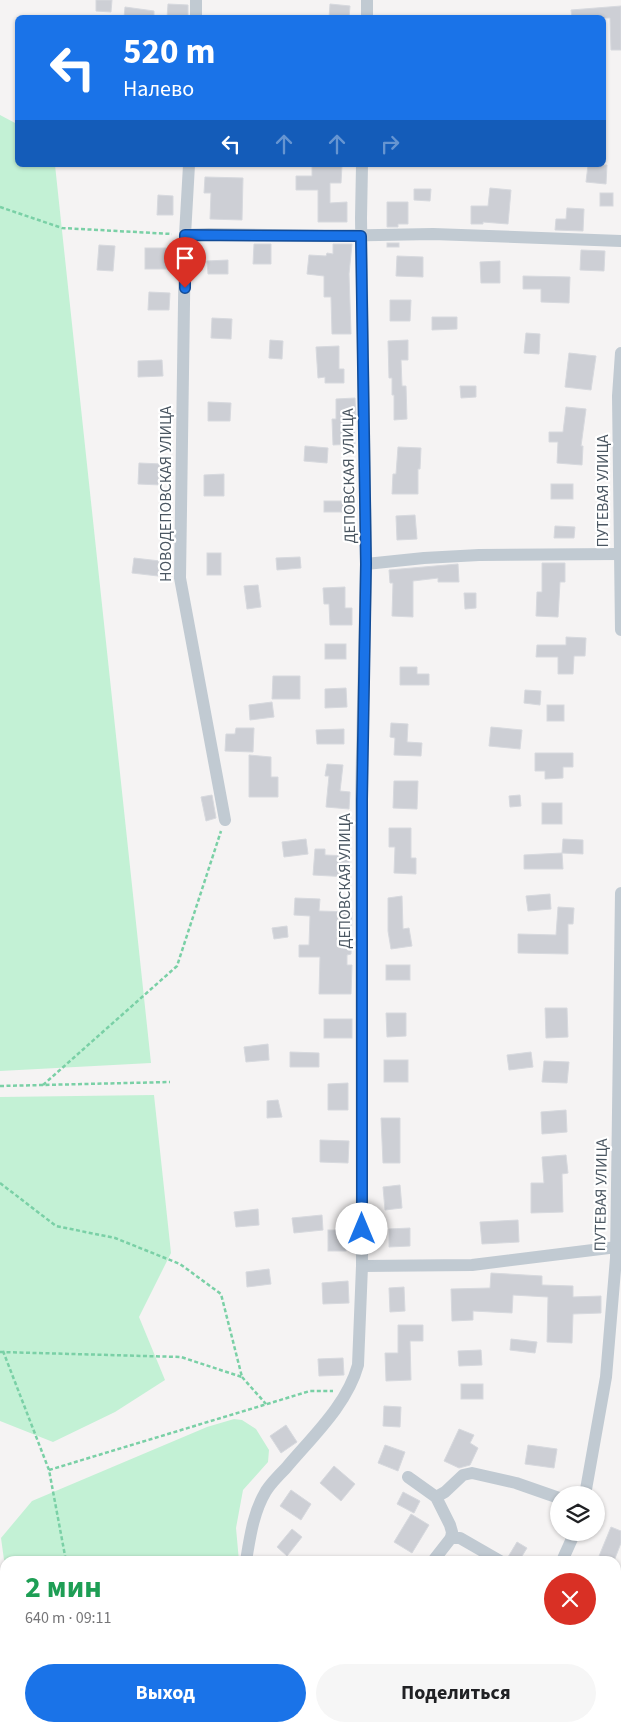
<!DOCTYPE html>
<html lang="ru">
<meta charset="utf-8">
<style>
body{margin:0;font-family:"Source Sans 3",sans-serif;background:#f6f6f6;color:#202124;height:100vh;display:flex;flex-direction:column;font-size:19px;white-space:nowrap}
*{box-sizing:border-box;margin:0}
p{font-size:16px;color:#757577}
.icon{flex:none;width:28px;height:28px;fill:none;stroke:currentColor;stroke-width:2;stroke-linecap:round;stroke-linejoin:round}
.map{position:relative;flex:1;overflow:hidden}
.panel{position:absolute;left:0px;top:1556px;width:621px;height:176px;display:flex;flex-direction:column;background:#fff;border-radius:15px 15px 0 0;box-shadow:0 1px 4px #0004}
.panel>*{flex:none}
.top-card{position:absolute;left:15px;top:15px;width:591px;height:152px;border-radius:8px;box-shadow:0 1px 4px #0004;background:#1a73e8;color:#fff;overflow:hidden}
.tools{position:absolute;left:550px;top:1486px;display:grid;gap:10px}
.tools a{display:grid;place-items:center;width:55px;height:55px;border-radius:50%;background:#fff;box-shadow:0 1px 4px #0004;font-size:25px}
.pin{position:absolute;display:grid;place-items:center;width:42px;height:42px;color:#fff;margin:-51px -21px;border-radius:50% 50% 50% 0;rotate:-45deg;box-shadow:0 0 5px #0007}
.pin .icon{rotate:45deg}
.me{position:absolute;width:55px;margin:-28px;rotate:0deg;stroke-linejoin:round;filter:drop-shadow(0 0 4px #0008)}
.turn{display:flex;align-items:center;gap:18px;height:105px;padding:0 25px;font-size:22px}
.turn .icon{width:65px;height:65px;stroke-width:2.5}
.turn b{display:block;font-size:35px;line-height:42px}
.lanes{display:flex;align-items:center;height:48px;padding:0 25px;background:#0003;justify-content:center;gap:25px;direction:ltr}
.lanes .off{opacity:.35}
.round{display:grid;place-items:center;flex:none;width:52px;height:52px;border-radius:26px;background:#f6f6f6}
.head{display:flex;align-items:center;justify-content:space-between;height:85px;padding:0 25px}
h1{font-size:30px;font-weight:700;line-height:38px;color:#1e9e55}
.action{display:flex;gap:10px;margin-top:auto;padding:10px 25px}
.action a{flex:1;height:58px;border-radius:30px;background:#1a73e8;color:#fff;font-size:20px;font-weight:700;line-height:58px;text-align:center}
.action a+a{background:#f6f6f6;color:#202124}
.map>svg:first-child{display:block}
.green{fill:#c3f1d5}
.building{fill:#cdcfd5;stroke:#d7d9de}
.lines{fill:none;stroke-linecap:round;stroke-linejoin:round}
.path{stroke:#7ad0a6;stroke-width:2.5;stroke-dasharray:4 2.5;stroke-linecap:butt}
.minor{stroke:#c1cad2;stroke-width:12}
.route-casing{stroke:#114b97;stroke-width:12}
.route{stroke:#1a73e8;stroke-width:9}
.labels{text-anchor:middle;dominant-baseline:central;stroke-width:4.5;stroke-linejoin:round;paint-order:stroke}
.street-label{font-size:16px;fill:#4a5661;stroke:#fff}
</style>
<div class="map">
<svg width="621" height="1732" viewBox="0 0 621 1732">
<rect width="100%" height="100%" fill="#f5f3f3"/>
<!-- green -->
<g class="green">
<polygon points="0,115 17,124 18,165 55,165 151,1063 0,1071"/>
<polygon points="154,1095 171,1253 139,1317 165,1380 115,1412 53,1442 0,1421 0,1097"/>
<polygon points="234,1419 242,1420 256,1429 269,1450 268,1462 243,1490 236,1528 239,1561 5,1561 5,1567 1,1538 32,1501 207,1427"/>
<polygon points="616,1718 619,1728 615,1732 474,1732 476,1728 616,1728"/>
<polygon points="48,1728 221,1728 226,1732 49,1732"/>
</g>
<!-- building -->
<g class="building">
<polygon points="96,0 112,0 111,12 96,11"/>
<polygon points="168,4 188,5 188,18 167,18"/>
<polygon points="330,4 350,6 349,18 329,18"/>
<polygon points="621,6 621,50 611,50 610,18 572,18 571,10"/>
<polygon points="125,7 154,11 154,18 124,18"/>
<polygon points="312,165 342,165 341,183 330,183 330,203 347,202 347,222 318,222 318,190 296,190 296,176 312,176"/>
<polygon points="588,165 607,165 606,184 586,182"/>
<polygon points="205,177 243,178 242,220 210,219 211,193 204,193"/>
<polygon points="490,188 511,190 508,224 483,222 483,224 471,224 471,206 488,206"/>
<polygon points="414,189 431,189 430,201 414,200"/>
<rect x="600" y="193" width="13" height="13"/>
<polygon points="158,195 173,196 173,215 157,215"/>
<polygon points="387,202 408,202 408,224 398,224 398,227 387,227"/>
<polygon points="567,208 584,209 583,231 555,230 556,219 566,219"/>
<rect x="387" y="243" width="12" height="4"/>
<polygon points="254,244 271,244 271,264 253,264"/>
<polygon points="333,244 352,244 349,274 351,334 332,334 331,297 324,297 324,276 307,274 309,255 326,256 327,253 333,254"/>
<polygon points="99,245 115,246 113,271 97,270"/>
<rect x="145" y="248" width="24" height="21"/>
<polygon points="581,250 605,251 604,271 580,270"/>
<polygon points="397,256 423,257 423,277 396,276"/>
<polygon points="228,260 228,274 208,274 207,261"/>
<polygon points="500,261 500,283 481,283 480,262"/>
<polygon points="523,276 570,277 569,303 541,302 541,289 523,289"/>
<polygon points="149,292 170,293 169,310 148,310"/>
<polygon points="390,300 411,300 410,321 390,321"/>
<polygon points="432,317 457,317 457,329 432,330"/>
<polygon points="212,318 232,319 231,339 211,338"/>
<polygon points="526,333 540,334 539,354 524,353"/>
<polygon points="270,340 283,341 282,359 269,358"/>
<polygon points="408,340 408,360 401,360 402,386 406,386 407,419 394,420 394,395 392,395 392,378 389,378 388,341"/>
<polygon points="339,346 339,369 344,369 344,383 325,383 325,377 318,378 316,347"/>
<polygon points="569,353 596,356 591,390 565,387"/>
<polygon points="162,360 163,376 138,377 138,361"/>
<polygon points="460,386 476,386 476,397 461,398"/>
<polygon points="355,398 356,416 354,416 355,444 333,445 332,419 336,419 336,399"/>
<polygon points="208,402 231,403 230,421 208,421"/>
<polygon points="566,407 586,409 581,446 583,446 582,465 557,463 558,442 549,442 549,432 563,432"/>
<polygon points="305,446 328,448 327,463 304,461"/>
<polygon points="398,447 421,448 420,469 418,469 418,494 392,494 393,474 396,474"/>
<polygon points="139,463 162,464 161,485 138,484"/>
<polygon points="224,474 224,496 204,496 204,475"/>
<rect x="551" y="484" width="22" height="15"/>
<rect x="324" y="501" width="27" height="11"/>
<polygon points="415,515 417,539 397,540 396,516"/>
<polygon points="555,526 575,527 574,538 554,538"/>
<rect x="207" y="553" width="14" height="22"/>
<polygon points="300,557 301,568 277,570 276,558"/>
<polygon points="134,558 160,561 158,576 132,573"/>
<polygon points="542,563 565,563 565,582 560,582 558,617 536,616 537,592 542,592"/>
<polygon points="458,564 459,582 438,582 438,578 413,581 413,617 392,616 393,583 390,583 389,570"/>
<polygon points="258,585 261,607 247,609 244,586"/>
<polygon points="345,587 345,608 352,608 352,625 330,625 329,604 324,604 323,588"/>
<polygon points="464,593 476,593 476,608 465,609"/>
<polygon points="566,637 586,638 585,656 574,656 573,674 558,674 558,657 536,657 537,645 566,645"/>
<rect x="325" y="644" width="21" height="15"/>
<polygon points="400,667 417,667 417,674 429,674 429,685 400,685"/>
<polygon points="273,676 300,676 300,699 272,699"/>
<polygon points="346,688 347,707 325,708 325,689"/>
<polygon points="525,690 541,691 540,705 524,703"/>
<polygon points="272,702 274,717 250,720 249,705"/>
<rect x="547" y="705" width="17" height="16"/>
<polygon points="391,723 408,724 407,742 422,743 421,756 394,755 395,738 390,737"/>
<polygon points="491,727 522,730 520,749 489,746"/>
<polygon points="236,728 254,728 253,752 225,751 226,734 235,734"/>
<polygon points="344,729 344,744 317,744 316,730"/>
<polygon points="535,753 573,753 573,767 563,767 563,778 545,779 545,771 535,771"/>
<polygon points="249,755 271,757 271,777 278,777 278,797 249,797"/>
<polygon points="327,764 343,765 340,791 350,792 349,809 326,807 329,776 325,776"/>
<polygon points="394,781 418,781 417,809 393,808"/>
<polygon points="212,795 216,818 206,821 201,797"/>
<polygon points="520,795 521,806 510,807 509,796"/>
<rect x="542" y="803" width="20" height="21"/>
<polygon points="389,828 411,828 411,858 416,858 416,874 394,873 395,847 389,847"/>
<polygon points="306,839 308,854 284,857 282,842"/>
<polygon points="563,839 583,840 583,854 562,853"/>
<polygon points="315,849 325,849 325,855 350,856 349,877 313,875"/>
<polygon points="562,853 563,869 524,869 524,855"/>
<polygon points="550,894 551,909 528,911 526,896"/>
<polygon points="402,896 403,929 409,928 412,946 391,949 388,931 388,898"/>
<polygon points="295,898 320,899 319,911 352,912 351,954 347,955 347,965 352,965 351,994 319,994 320,957 299,957 299,945 309,945 310,916 294,915"/>
<polygon points="558,907 574,908 573,924 568,924 568,954 518,953 518,934 556,935"/>
<polygon points="287,926 288,937 274,939 272,928"/>
<rect x="386" y="965" width="24" height="15"/>
<polygon points="545,1008 567,1008 568,1037 546,1038"/>
<polygon points="386,1013 406,1013 406,1036 387,1037"/>
<rect x="324" y="1019" width="28" height="19"/>
<polygon points="268,1044 269,1060 246,1062 244,1047"/>
<polygon points="290,1052 319,1053 319,1067 290,1067"/>
<polygon points="531,1052 533,1067 509,1070 507,1055"/>
<rect x="384" y="1060" width="24" height="22"/>
<polygon points="544,1061 569,1062 567,1083 542,1082"/>
<polygon points="348,1083 348,1110 328,1110 328,1084"/>
<polygon points="278,1100 282,1117 267,1118 267,1101"/>
<polygon points="566,1110 567,1132 542,1134 541,1112"/>
<polygon points="381,1118 400,1118 400,1163 383,1163"/>
<polygon points="320,1140 349,1141 348,1163 320,1162"/>
<polygon points="566,1155 568,1173 562,1174 563,1212 531,1213 531,1183 544,1183 542,1157"/>
<polygon points="400,1185 402,1208 385,1210 383,1187"/>
<polygon points="258,1209 259,1225 236,1227 234,1212"/>
<polygon points="322,1215 323,1230 294,1233 292,1218"/>
<polygon points="518,1220 519,1242 482,1244 480,1222"/>
<polygon points="410,1228 410,1246 389,1247 389,1229"/>
<rect x="328" y="1230" width="18" height="21"/>
<polygon points="269,1269 271,1284 247,1287 246,1272"/>
<polygon points="491,1273 542,1276 542,1285 573,1286 573,1297 601,1296 601,1313 573,1314 572,1343 547,1342 548,1297 513,1295 512,1313 473,1311 473,1320 452,1321 451,1289 490,1288"/>
<polygon points="348,1281 349,1303 323,1304 322,1283"/>
<polygon points="404,1287 405,1311 390,1312 389,1288"/>
<polygon points="398,1325 423,1325 423,1341 410,1341 411,1380 386,1381 385,1353 398,1353"/>
<polygon points="511,1339 537,1342 535,1353 510,1350"/>
<polygon points="481,1350 482,1365 459,1366 458,1351"/>
<polygon points="343,1358 344,1375 319,1376 318,1359"/>
<rect x="461" y="1384" width="22" height="15"/>
<polygon points="384,1406 401,1407 400,1427 383,1426"/>
<polygon points="286,1425 297,1442 281,1453 270,1436"/>
<polygon points="459,1429 474,1435 470,1443 478,1448 470,1465 459,1468 444,1461"/>
<polygon points="385,1445 405,1452 398,1471 378,1463"/>
<polygon points="528,1445 557,1449 554,1468 525,1464"/>
<polygon points="334,1466 355,1484 341,1501 320,1483"/>
<polygon points="291,1490 311,1504 301,1520 280,1506"/>
<polygon points="403,1492 420,1501 414,1513 397,1504"/>
<polygon points="411,1514 429,1525 412,1553 394,1542"/>
<polygon points="611,1527 621,1531 621,1543 614,1561 597,1561"/>
<polygon points="292,1529 302,1537 287,1556 277,1547"/>
<polygon points="517,1542 527,1548 519,1561 508,1557"/>
</g>
<g class="lines">
<!-- path -->
<g class="path">
<polyline points="0,207 62,228 172,234"/>
<polyline points="43,1085 177,966 221,831"/>
<polyline points="0,1086 170,1082"/>
<polyline points="0,1183 56,1226 115,1238 180,1264 221,1294 242,1377 181,1357 0,1352"/>
<polyline points="3,1351 49,1470 66,1561"/>
<polyline points="242,1377 266,1404"/>
<polyline points="49,1470 310,1391 333,1391"/>
<polyline points="0,1619 5,1631"/>
<polyline points="90,1728 91,1732"/>
<polyline points="160,1732 165,1728"/>
</g>
<!-- minor -->
<g class="minor">
<polyline points="196,18 196,0"/>
<polyline points="367,18 367,0"/>
<polyline points="189,165 185,235 180,578 225,820"/>
<polyline points="185,235 209,234 325,236 433,234 621,241"/>
<polyline points="621,353 618,396 621,630"/>
<polyline points="366,564 424,558 479,555 619,554"/>
<polyline points="362,1266 472,1265 617,1247 621,1248"/>
<polyline points="408,1477 436,1497 450,1525 452,1532 451,1538 433,1561"/>
<polyline points="585,1495 606,1377 616,1258 621,893"/>
<polyline points="436,1497 445,1492 463,1475 472,1473 516,1483 559,1498"/>
<polyline points="451,1538 460,1538 500,1561"/>
<path d="M 246,1561 C 250,1537 253,1513 266,1491 C 271,1483 279,1475 286,1468 C 312,1437 347,1405 358,1365 L 362,1266 L 361,800 L 366,564 L 361,218 L 362,165"/>
<polyline points="562,1561 575,1532"/>
<polyline points="270,1732 275,1728"/>
<polyline points="464,1732 467,1728"/>
</g>
</g>
<g class="lines">
<!-- route casing -->
<g class="route-casing">
<polyline id="route" points="185,288 185,235 361,236 366,564 362,800 362,1229"/>
</g>
<!-- route -->
<use href="#route" class="route"/>
</g>
<g class="labels">
<!-- street labels -->
<g class="street-label">
<text transform="translate(349 476) rotate(-91)">ДЕПОВСКАЯ УЛИЦА</text>
<text transform="translate(603 491) rotate(-90)">ПУТЕВАЯ УЛИЦА</text>
<text transform="translate(166 494) rotate(-90)">НОВОДЕПОВСКАЯ УЛИЦА</text>
<text transform="translate(345 881) rotate(-90)">ДЕПОВСКАЯ УЛИЦА</text>
<text transform="translate(601 1195) rotate(-89)">ПУТЕВАЯ УЛИЦА</text>
</g>
</g>
</svg>
<div class="tools">
<a><svg class="icon" aria-label="layers" viewBox="0 0 24 24"><path d="M12 4l9 5-9 5-9-5zM3 14l9 5 9-5"/></svg></a>
</div>
<div class="pin" style="left:185px;top:288px;background:#d93025"><svg class="icon" aria-label="arrive" viewBox="0 0 24 24"><path d="M6 21V4h12l-3 4 3 4H6"/></svg></div>
<svg class="me" style="left:362px;top:1229px" viewBox="-20 -20 40 40"><circle r="19" fill="#fff"/><path d="M0-13L10 11 0 6-10 11z" fill="#1a73e8"/></svg>
<div class="top-card">
<div class="turn"><svg class="icon" aria-label="left" viewBox="0 0 24 24"><path d="M17 20v-9H6M10 6l-5 5 5 5"/></svg><div><b>520 m</b>Налево</div></div>
<div class="lanes"><svg class="icon" aria-label="left" viewBox="0 0 24 24"><path d="M17 20v-9H6M10 6l-5 5 5 5"/></svg><svg class="icon off" aria-label="ahead" viewBox="0 0 24 24"><path d="M12 20V5M6 11l6-6 6 6"/></svg><svg class="icon off" aria-label="ahead" viewBox="0 0 24 24"><path d="M12 20V5M6 11l6-6 6 6"/></svg><svg class="icon off" aria-label="right" viewBox="0 0 24 24"><path d="M7 20v-9h11M14 6l5 5-5 5"/></svg></div>
</div>
<section class="panel">
<div class="head"><div><h1>2 мин</h1><p>640 m · 09:11</p></div><a class="round" style="background:#d93025;color:#fff"><svg class="icon" aria-label="close" viewBox="0 0 24 24"><path d="M6 6l12 12M18 6L6 18"/></svg></a></div>
<div class="action"><a>Выход</a><a>Поделиться</a></div>
</section>
</div>
